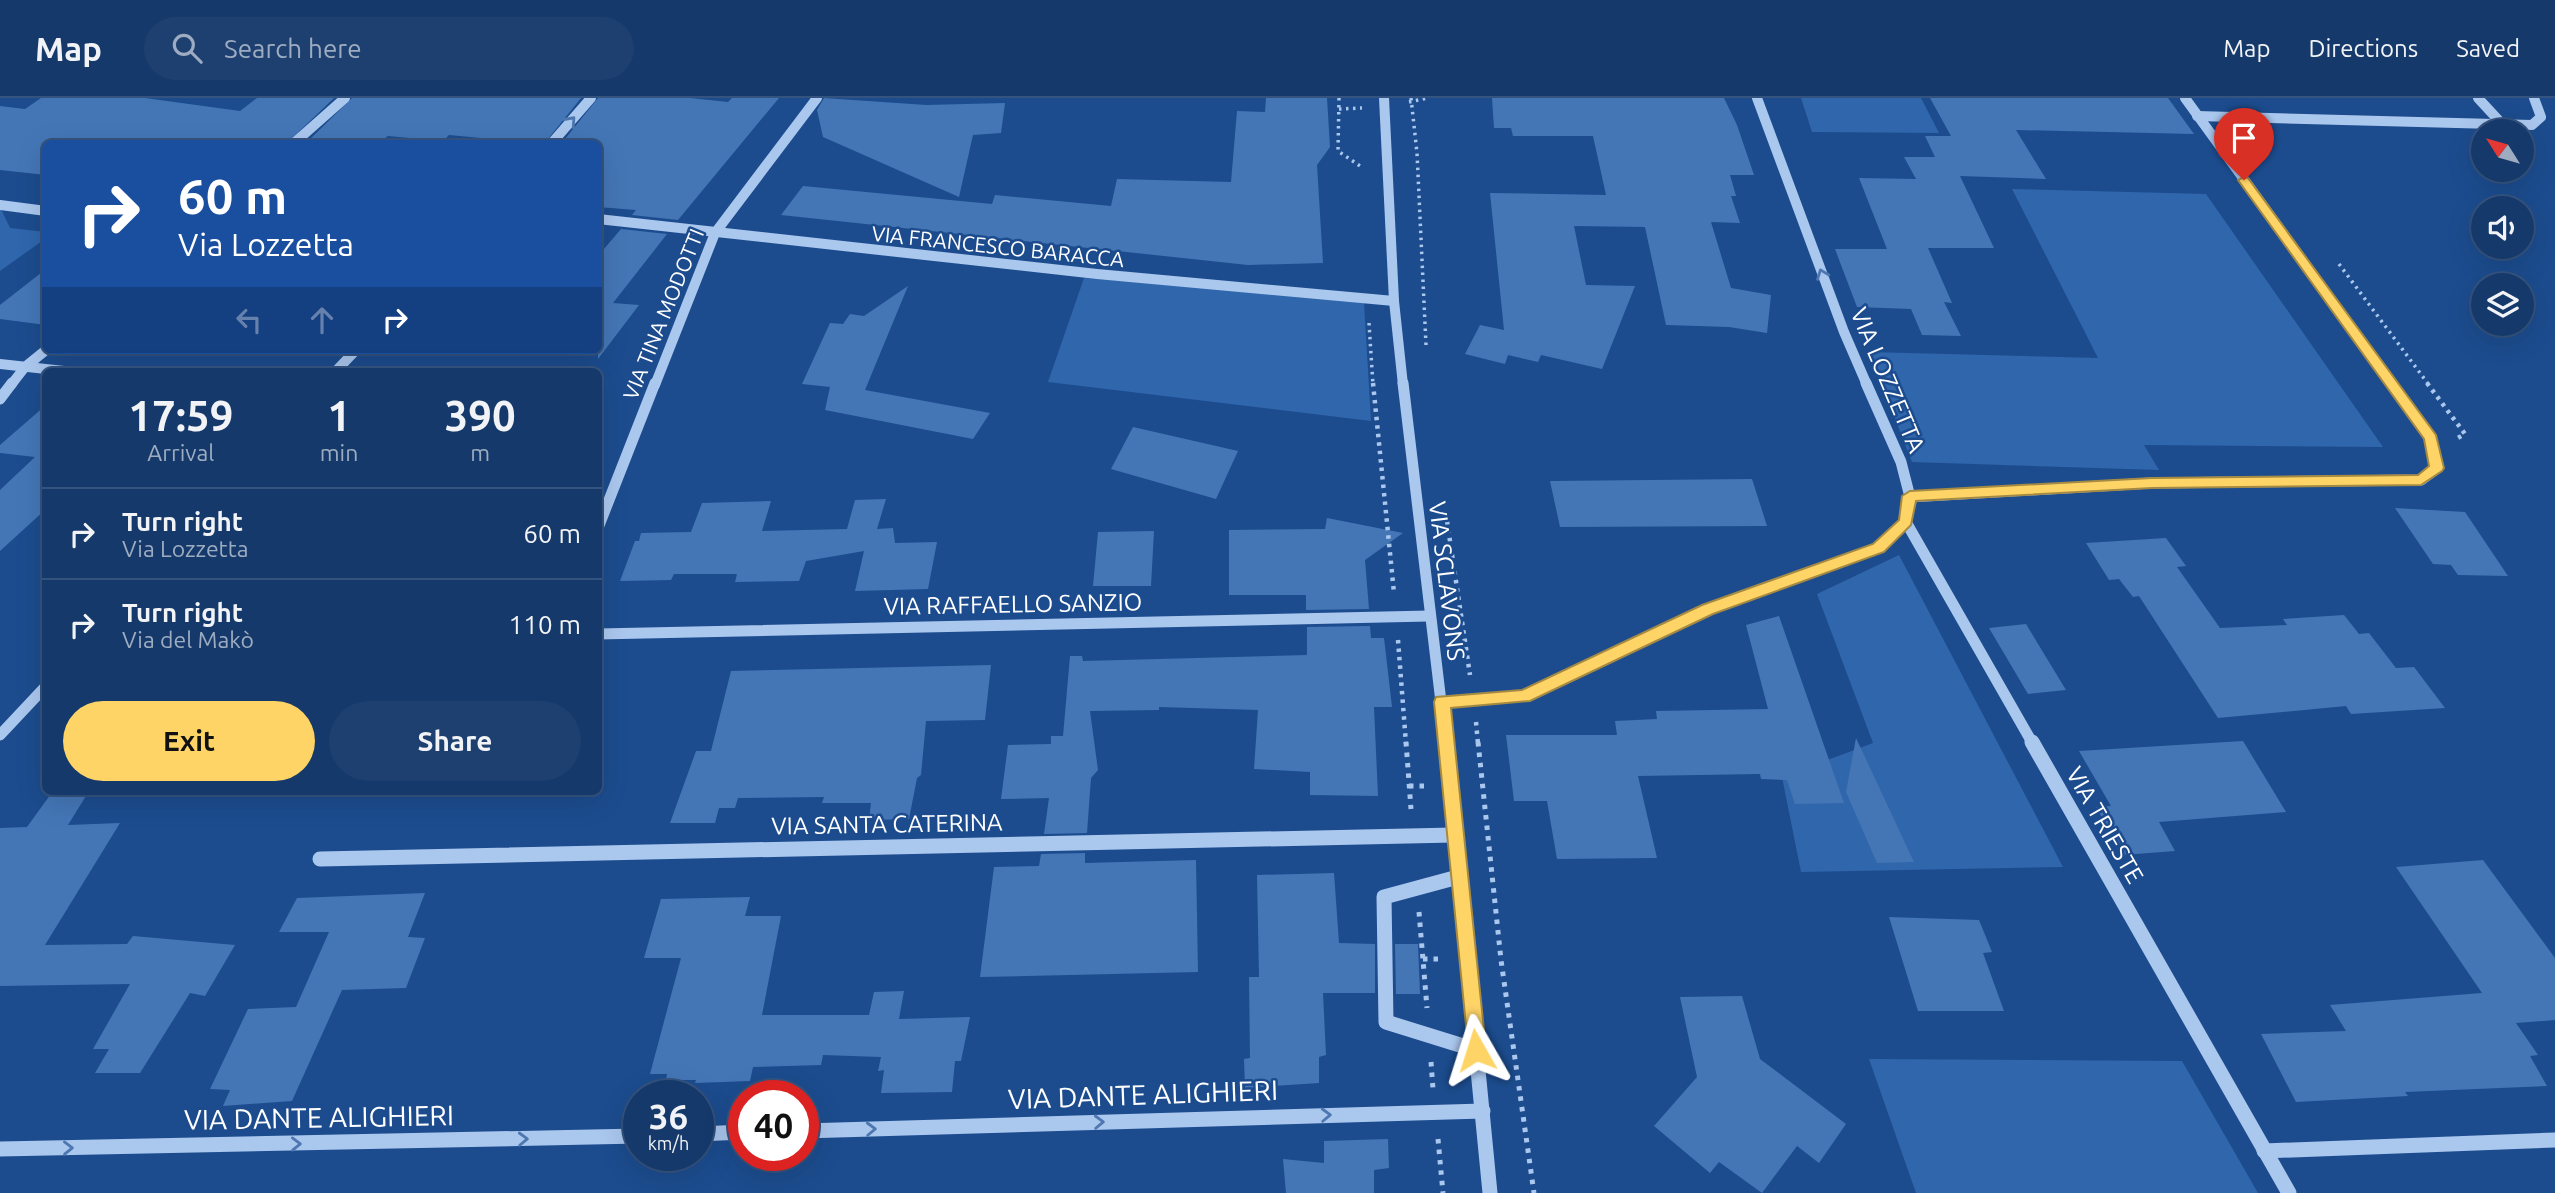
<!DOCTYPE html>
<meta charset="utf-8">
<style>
body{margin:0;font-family:Ubuntu,sans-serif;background:#1e4070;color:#f1f3f6;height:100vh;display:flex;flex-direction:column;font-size:26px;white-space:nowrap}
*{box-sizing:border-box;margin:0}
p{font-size:23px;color:#9dacc1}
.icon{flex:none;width:38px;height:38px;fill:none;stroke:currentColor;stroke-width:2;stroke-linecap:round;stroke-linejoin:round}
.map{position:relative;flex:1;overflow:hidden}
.drawer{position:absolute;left:42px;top:270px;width:560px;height:427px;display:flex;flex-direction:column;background:#15396a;border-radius:10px;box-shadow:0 7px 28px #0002,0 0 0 2px #34537e}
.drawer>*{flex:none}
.hud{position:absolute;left:42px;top:42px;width:560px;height:214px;border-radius:10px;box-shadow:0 7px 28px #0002,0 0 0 2px #34537e;background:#1a4fa0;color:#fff;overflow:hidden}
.needle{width:46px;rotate:307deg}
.tools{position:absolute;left:2471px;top:21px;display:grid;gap:14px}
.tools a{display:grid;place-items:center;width:63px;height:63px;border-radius:50%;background:#15396a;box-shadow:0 7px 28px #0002,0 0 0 2px #34537e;font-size:35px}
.speed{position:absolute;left:623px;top:982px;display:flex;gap:14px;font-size:35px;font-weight:700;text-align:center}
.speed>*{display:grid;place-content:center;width:91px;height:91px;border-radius:50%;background:#15396a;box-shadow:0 7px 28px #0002,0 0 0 2px #34537e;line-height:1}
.speed small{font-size:18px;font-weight:400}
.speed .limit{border:10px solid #d22;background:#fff;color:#111}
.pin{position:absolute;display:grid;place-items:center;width:60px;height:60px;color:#fff;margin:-72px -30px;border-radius:50% 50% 50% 0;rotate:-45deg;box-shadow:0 0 7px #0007}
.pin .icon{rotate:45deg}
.me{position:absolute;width:77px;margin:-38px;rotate:354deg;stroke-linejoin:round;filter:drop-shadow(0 0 5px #0008)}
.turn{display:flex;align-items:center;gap:24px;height:147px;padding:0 21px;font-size:32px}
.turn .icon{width:91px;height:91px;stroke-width:2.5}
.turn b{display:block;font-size:49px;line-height:60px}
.lanes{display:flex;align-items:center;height:66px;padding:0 21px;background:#0003;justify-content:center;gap:35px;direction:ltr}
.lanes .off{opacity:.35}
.eta{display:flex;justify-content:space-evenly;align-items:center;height:119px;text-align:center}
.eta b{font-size:42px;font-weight:600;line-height:49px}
.action{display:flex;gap:14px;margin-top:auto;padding:14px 21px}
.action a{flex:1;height:80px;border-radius:42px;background:#fed467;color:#111;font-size:28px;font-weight:600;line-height:80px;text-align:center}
.action a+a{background:#1e4070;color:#f1f3f6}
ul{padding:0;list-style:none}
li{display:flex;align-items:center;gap:21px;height:91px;padding:0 21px;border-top:2px solid #34537e}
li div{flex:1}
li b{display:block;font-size:26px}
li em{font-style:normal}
header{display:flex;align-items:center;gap:42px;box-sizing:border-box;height:98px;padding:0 35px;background:#15396a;border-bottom:2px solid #34537e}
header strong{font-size:33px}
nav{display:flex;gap:38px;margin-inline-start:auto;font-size:24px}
.search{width:490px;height:63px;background:#1e4070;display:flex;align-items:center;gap:18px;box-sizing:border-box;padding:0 24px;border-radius:38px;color:#9dacc1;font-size:26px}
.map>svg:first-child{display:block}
.green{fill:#2f66ac}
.building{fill:#4476b6}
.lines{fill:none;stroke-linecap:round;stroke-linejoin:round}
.path-far2{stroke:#aac7ee;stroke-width:3.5;stroke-dasharray:2.5 4.5;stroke-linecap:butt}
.path-far1{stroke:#aac7ee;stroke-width:4.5;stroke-dasharray:3.5 5;stroke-linecap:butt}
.path{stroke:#aac7ee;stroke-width:5;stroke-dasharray:4.5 6;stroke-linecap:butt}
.minor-far2{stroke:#aac7ee;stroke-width:10}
.minor-far1{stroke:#aac7ee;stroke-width:11}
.minor{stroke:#aac7ee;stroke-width:15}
.oneway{stroke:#4e77b0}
.route{fill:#fed467;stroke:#a58a43;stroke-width:2}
.labels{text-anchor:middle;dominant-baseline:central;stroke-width:5;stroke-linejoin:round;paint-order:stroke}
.far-street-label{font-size:21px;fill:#fff;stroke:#1c4c8e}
.street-label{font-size:24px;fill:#fff;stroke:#1c4c8e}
.near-street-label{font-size:28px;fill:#fff;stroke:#1c4c8e}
</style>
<header>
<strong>Map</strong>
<div class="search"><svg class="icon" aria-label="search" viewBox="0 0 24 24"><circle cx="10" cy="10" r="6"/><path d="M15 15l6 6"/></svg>Search here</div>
<nav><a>Map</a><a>Directions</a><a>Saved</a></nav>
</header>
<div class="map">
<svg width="2555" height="1095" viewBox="0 0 2555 1095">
<rect width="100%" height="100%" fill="#1c4c8e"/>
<!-- green -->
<g class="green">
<polygon points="1801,0 1921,0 1939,35 1812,34"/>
<polygon points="2012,91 2206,96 2383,349 2144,347 2159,372 1912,364 1869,254 2098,260"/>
<polygon points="0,109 10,130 46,134 45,141 0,173"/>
<polygon points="1084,180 1308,197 1364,205 1371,323 1048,284"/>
<polygon points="1899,457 2063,769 1801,774 1782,679 1873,645 1817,496"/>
<polygon points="1869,961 2182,963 2258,1095 1916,1095"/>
</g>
<!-- building -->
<g class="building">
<polygon points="41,0 145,0 240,13 257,0 334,0 286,46 46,46 46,77 0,72 0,8 25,11"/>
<polygon points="352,0 581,0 544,46 449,37 443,43 388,38 377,46 305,46"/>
<polygon points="598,0 690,0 728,4 732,0 779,0 678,122 632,117 636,112 598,109 598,46 561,46"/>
<polygon points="824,0 926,7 1005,5 1001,35 973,37 959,99 823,39 817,12"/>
<polygon points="1266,0 1327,0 1330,49 1317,67 1323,165 1248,167 781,117 803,88 992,106 995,97 1111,108 1117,81 1231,84 1237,13 1265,14"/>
<polygon points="1492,0 1724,0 1737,27 1754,77 1730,77 1736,98 1731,98 1740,125 1711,124 1731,190 1771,197 1767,235 1729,229 1666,227 1645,129 1574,128 1586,187 1635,188 1602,271 1541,257 1538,264 1508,257 1505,266 1465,256 1480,227 1504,232 1490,95 1606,97 1593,38 1513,38 1511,30 1494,30"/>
<polygon points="1930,0 2168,0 2194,36 2016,32 2046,81 1960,78 1994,150 1928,150 1952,205 1944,204 1961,238 1922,237 1911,211 1857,209 1835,151 1887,151 1859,80 1916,81 1904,59 1935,59 1925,38 1951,38"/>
<polygon points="621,131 667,136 613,205 639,207 598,261 598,158"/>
<polygon points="46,171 46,227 0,221 0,207"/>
<polygon points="908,188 865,292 990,315 973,341 825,312 830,289 802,286 830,225 843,226 850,216 864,218"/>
<polygon points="46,307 46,411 0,453 0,392 35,359 0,355 0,347"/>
<polygon points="1133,329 1238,353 1216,401 1111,371"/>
<polygon points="1752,381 1767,428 1560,429 1550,383"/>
<polygon points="886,401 877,431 893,430 895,445 937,444 928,491 855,493 864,453 806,463 799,483 735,484 737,476 674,476 671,482 620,483 635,443 639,443 641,435 691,434 702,405 771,403 762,433 847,431 855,402"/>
<polygon points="2395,410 2465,414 2508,478 2458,477 2451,467 2433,466"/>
<polygon points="1327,420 1403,435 1365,462 1369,511 1306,512 1306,497 1229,497 1229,432 1325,431"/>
<polygon points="1154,433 1151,488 1093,488 1098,434"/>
<polygon points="2166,440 2186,468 2177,469 2220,530 2287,527 2283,521 2344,517 2359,536 2369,535 2396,570 2414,569 2445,610 2351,616 2346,608 2218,620 2139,498 2133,499 2119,481 2109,482 2086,445"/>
<polygon points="1779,518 1844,705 1795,706 1787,682 1761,681 1760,676 1638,678 1657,760 1557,761 1547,703 1514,703 1506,637 1617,637 1615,623 1657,621 1656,613 1768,611 1746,527"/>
<polygon points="2026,526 2066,592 2028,596 1989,530"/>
<polygon points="1370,528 1371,540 1384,540 1392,609 1374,609 1378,698 1310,697 1310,674 1254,671 1258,612 1159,609 1159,612 1090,613 1098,672 1091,680 1087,735 1044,736 1049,700 1001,701 1008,647 1051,646 1051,638 1063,638 1070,558 1082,558 1083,563 1307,557 1307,529"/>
<polygon points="991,567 985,622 926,623 921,677 917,680 909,721 869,722 871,705 822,705 824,699 738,700 735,710 719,710 715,725 670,725 696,653 711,653 731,573"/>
<polygon points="1856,640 1914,764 1877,765 1846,694"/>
<polygon points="2243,643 2286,714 2159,724 2175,753 2123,757 2096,709 2111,708 2079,653"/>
<polygon points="53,693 89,693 68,727 120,725 45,847 127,846 133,838 235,847 205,898 190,895 140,975 95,975 109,951 93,951 130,886 0,888 0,730 27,729"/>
<polygon points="1085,755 1085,765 1196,762 1198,874 980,879 994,769 1039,768 1041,756"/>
<polygon points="2483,762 2555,860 2555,922 2516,925 2538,957 2530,958 2547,988 2405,994 2408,998 2296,1004 2261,936 2346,933 2330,907 2482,895 2396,769"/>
<polygon points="1334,775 1339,845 1375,846 1375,895 1323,895 1326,957 1319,959 1319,985 1245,990 1244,961 1250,960 1249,879 1259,879 1257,777"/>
<polygon points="425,795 408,839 425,840 406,890 342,892 292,1003 223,1008 230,992 210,991 248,911 296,909 329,834 279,834 297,800"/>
<polygon points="750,799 745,818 781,818 762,917 869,917 874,894 904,893 899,921 970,919 961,963 955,963 952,994 881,995 884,972 878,973 881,959 823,957 821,967 753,969 750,983 695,985 696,982 666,982 667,976 650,976 681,860 644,860 661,801"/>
<polygon points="1889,819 1979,822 1992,854 1983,855 2004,913 1918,913"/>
<polygon points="1395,846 1418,846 1420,896 1396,896"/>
<polygon points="1742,898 1760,961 1846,1026 1819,1065 1797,1048 1762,1095 1719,1064 1710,1075 1654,1028 1697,979 1680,899"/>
<polygon points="1388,1041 1389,1070 1374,1072 1374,1095 1286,1095 1283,1061 1324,1065 1324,1043"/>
</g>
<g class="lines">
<!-- path-far2 -->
<g class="path-far2">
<polyline points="1339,0 1338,53 1363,70"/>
<polyline points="1411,0 1417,55 1426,247"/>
<polyline points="1409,4 1428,0"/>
<polyline points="1339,11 1362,10"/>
<polyline points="2339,166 2429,287"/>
<polyline points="1369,225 1373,287"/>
</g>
<!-- path-far1 -->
<g class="path-far1">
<polyline points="1373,285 1394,495"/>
<polyline points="2427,285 2465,336 2456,341"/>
<polyline points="1447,423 1470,577"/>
<polyline points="1398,542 1406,646"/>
<polyline points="1476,624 1478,646"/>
</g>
<!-- path -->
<g class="path">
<polyline points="1406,644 1411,711"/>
<polyline points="1478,644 1501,862 1534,1095"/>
<polyline points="1409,688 1426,688"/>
<polyline points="1419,814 1427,910"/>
<polyline points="1423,861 1443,861"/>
<polyline points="1431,964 1433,991"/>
<polyline points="1438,1041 1443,1095"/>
</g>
<!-- minor-far2 -->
<g class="minor-far2">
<polyline points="1384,0 1394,203 1403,287"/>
<polyline points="1757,0 1844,234 1867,287"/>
<polyline points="2185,0 2393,287"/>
<polyline points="2478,0 2502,26"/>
<polyline points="2197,18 2532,27 2541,19 2534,0"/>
<polyline points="293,46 345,0"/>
<polyline points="551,46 591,0"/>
<polyline points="0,107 46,113"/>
<polyline points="598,121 1097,176 1394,203"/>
<polyline points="0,266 64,273"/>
<polyline points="336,273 356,252"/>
<polyline points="11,287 25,269 46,252"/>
<polyline points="655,287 715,135 817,0"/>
</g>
<!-- minor-far1 -->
<g class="minor-far1">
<polyline points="1403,285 1446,646"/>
<polyline points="0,301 12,285"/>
<polyline points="1910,399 2152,385 2421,382 2437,370 2431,340 2391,285"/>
<polyline points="1906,424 2033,646"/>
<polyline points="598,430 655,285"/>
<polyline points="598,536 1429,518"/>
<polyline points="1442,604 1524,598 1707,511 1878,450 1906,424 1910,399 1901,364 1866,285"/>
<polyline points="0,637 46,588"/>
</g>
<!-- minor -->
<g class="minor">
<polyline points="1446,644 1490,1095"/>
<polyline points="2032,644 2289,1095"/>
<polyline points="320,761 1454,737"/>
<polyline points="1458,779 1384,799 1386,924 1476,952"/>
<polyline points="803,1033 1483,1013"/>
<polyline points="698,1036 744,1034"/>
<polyline points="0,1051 639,1038"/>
<polyline points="2264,1053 2555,1042"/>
</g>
</g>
<!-- one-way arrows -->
<defs><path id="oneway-chevron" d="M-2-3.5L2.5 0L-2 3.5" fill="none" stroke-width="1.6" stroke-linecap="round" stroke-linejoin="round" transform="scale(1.75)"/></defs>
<g class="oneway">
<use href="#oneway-chevron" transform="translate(571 23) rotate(-48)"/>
<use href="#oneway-chevron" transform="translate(1822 176) rotate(-111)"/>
<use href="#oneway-chevron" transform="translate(1326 1017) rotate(-2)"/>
<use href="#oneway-chevron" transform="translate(1099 1024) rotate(-2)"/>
<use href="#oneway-chevron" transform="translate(871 1031) rotate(-2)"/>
<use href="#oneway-chevron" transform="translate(523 1041) rotate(-2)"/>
<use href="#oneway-chevron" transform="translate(296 1046) rotate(-1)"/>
<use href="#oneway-chevron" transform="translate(68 1050) rotate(-1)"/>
</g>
<!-- route -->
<polygon class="route" points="2244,79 2248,80 2436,337 2444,370 2442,373 2421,387 2152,390 1916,403 1911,427 1884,454 1713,516 1530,603 1451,610 1486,952 1483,958 1476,961 1469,958 1434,604 1436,599 1522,592 1702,507 1873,446 1899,422 1902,398 1910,393 2152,380 2418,377 2429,368 2424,341 2238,82"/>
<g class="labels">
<!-- far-street labels -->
<g class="far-street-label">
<text transform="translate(998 148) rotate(6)">VIA FRANCESCO BARACCA</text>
<text transform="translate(663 216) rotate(-68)">VIA TINA MODOTTI</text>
</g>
<!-- street labels -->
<g class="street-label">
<text transform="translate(1888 282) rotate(67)">VIA LOZZETTA</text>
<text transform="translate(1447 483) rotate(83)">VIA SCLAVONS</text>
<text transform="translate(1013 506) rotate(-1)">VIA RAFFAELLO SANZIO</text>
<text transform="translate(887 726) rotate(-1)">VIA SANTA CATERINA</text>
<text transform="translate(2105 727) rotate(60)">VIA TRIESTE</text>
</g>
<!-- near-street labels -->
<g class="near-street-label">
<text transform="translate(1143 996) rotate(-2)">VIA DANTE ALIGHIERI</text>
<text transform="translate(319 1019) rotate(-1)">VIA DANTE ALIGHIERI</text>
</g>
</g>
</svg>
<div class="tools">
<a><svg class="needle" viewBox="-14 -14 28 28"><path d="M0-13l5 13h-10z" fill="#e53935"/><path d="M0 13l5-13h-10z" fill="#9dacc1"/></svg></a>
<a><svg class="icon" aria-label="sound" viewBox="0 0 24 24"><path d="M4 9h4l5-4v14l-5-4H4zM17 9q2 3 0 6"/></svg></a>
<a><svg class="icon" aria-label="layers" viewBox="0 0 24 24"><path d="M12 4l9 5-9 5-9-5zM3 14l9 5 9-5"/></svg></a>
</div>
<div class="speed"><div>36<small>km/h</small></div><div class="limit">40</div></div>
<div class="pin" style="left:2244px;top:82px;background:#d93025"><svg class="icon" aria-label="arrive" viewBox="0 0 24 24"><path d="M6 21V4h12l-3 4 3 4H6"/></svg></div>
<svg class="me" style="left:1476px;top:952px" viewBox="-20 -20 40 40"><path d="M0-17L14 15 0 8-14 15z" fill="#fed467" stroke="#fff" stroke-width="4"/></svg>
<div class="hud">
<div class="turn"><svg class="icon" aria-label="right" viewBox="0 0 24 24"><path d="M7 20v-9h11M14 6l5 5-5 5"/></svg><div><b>60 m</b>Via Lozzetta</div></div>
<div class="lanes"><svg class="icon off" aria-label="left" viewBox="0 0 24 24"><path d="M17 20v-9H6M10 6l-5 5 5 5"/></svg><svg class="icon off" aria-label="ahead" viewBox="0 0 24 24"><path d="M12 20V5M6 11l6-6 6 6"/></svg><svg class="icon" aria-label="right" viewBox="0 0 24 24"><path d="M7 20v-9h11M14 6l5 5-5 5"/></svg></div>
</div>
<section class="drawer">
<div class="eta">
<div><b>17:59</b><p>Arrival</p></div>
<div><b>1</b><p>min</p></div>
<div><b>390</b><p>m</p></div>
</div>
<ul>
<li><svg class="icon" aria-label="right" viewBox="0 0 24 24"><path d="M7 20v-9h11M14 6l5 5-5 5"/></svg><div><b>Turn right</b><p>Via Lozzetta</p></div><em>60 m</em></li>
<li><svg class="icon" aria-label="right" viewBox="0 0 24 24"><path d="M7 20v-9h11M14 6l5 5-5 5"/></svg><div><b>Turn right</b><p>Via del Makò</p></div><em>110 m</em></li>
</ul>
<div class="action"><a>Exit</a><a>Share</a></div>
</section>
</div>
